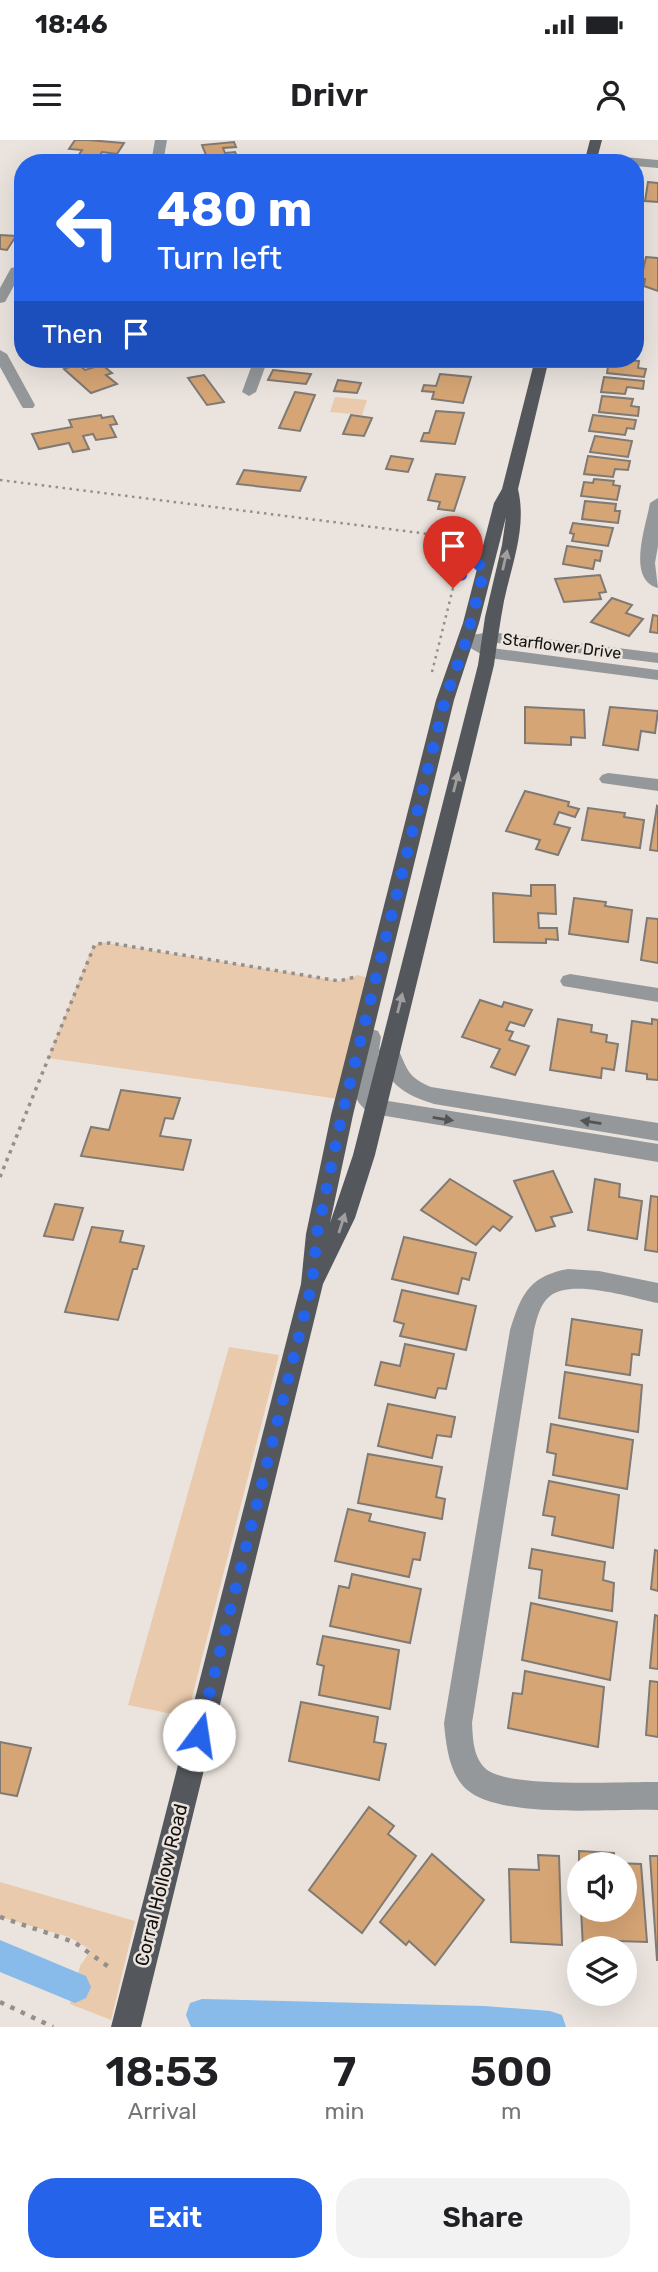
<!DOCTYPE html>
<style>
body{margin:0;font-family:Rubik,sans-serif;background:#f2f2f2;color:#202124;height:100vh;display:flex;flex-direction:column;font-size:26px;white-space:nowrap}
*{box-sizing:border-box;margin:0}
p{font-size:23px;color:#757577}
.icon{flex:none;width:38px;height:38px;fill:none;stroke:currentColor;stroke-width:2;stroke-linecap:round;stroke-linejoin:round}
.map{position:relative;height:1887px;overflow:hidden}
.details{display:flex;flex-direction:column;background:#fff;flex:1}
.details>*{flex:none}
.banner{position:absolute;left:14px;top:14px;width:630px;height:214px;border-radius:28px;box-shadow:0 7px 28px #0002;background:#2563eb;color:#fff;overflow:hidden}
.tools{position:absolute;left:567px;top:1712px;display:grid;gap:14px}
.tools a{display:grid;place-items:center;width:70px;height:70px;border-radius:50%;background:#fff;box-shadow:0 7px 28px #0002;font-size:35px}
.pin{position:absolute;display:grid;place-items:center;width:60px;height:60px;color:#fff;margin:-72px -30px;border-radius:50% 50% 50% 0;rotate:-45deg;box-shadow:0 0 7px #0007}
.pin .icon{rotate:45deg}
.me{position:absolute;width:77px;margin:-38px;rotate:14deg;stroke-linejoin:round;filter:drop-shadow(0 0 5px #0008)}
.turn{display:flex;align-items:center;gap:24px;height:147px;padding:0 28px;font-size:32px}
.turn .icon{width:91px;height:91px;stroke-width:2.5}
.turn b{display:block;font-size:49px;line-height:60px}
.then{display:flex;align-items:center;height:66px;padding:0 28px;background:#0003;gap:14px;font-size:26px}
.eta{display:flex;justify-content:space-evenly;align-items:center;height:119px;text-align:center}
.eta b{font-size:42px;font-weight:600;line-height:49px}
.action{display:flex;gap:14px;margin-top:auto;padding:14px 28px}
.action a{flex:1;height:80px;border-radius:28px;background:#2563eb;color:#fff;font-size:28px;font-weight:600;line-height:80px;text-align:center}
.action a+a{background:#f2f2f2;color:#202124}
.status{display:flex;justify-content:space-between;align-items:center;height:49px;padding:0 35px;background:#fff;direction:ltr}
.status svg{height:19px;fill:currentColor}
header{display:flex;justify-content:space-between;align-items:center;height:91px;padding:0 28px;background:#fff;font-size:32px;font-weight:600}
.map>svg:first-child{display:block}
.green{fill:#e9caac}
.lines{fill:none;stroke-linecap:round;stroke-linejoin:round}
.canal{fill:#88bbea;fill-rule:evenodd}
.building{fill:#d6a575;stroke:#807a74;stroke-width:2}
.path-far2{stroke:#948f8a;stroke-width:2.5;stroke-dasharray:2.5 4.5;stroke-linecap:butt}
.path-far1{stroke:#948f8a;stroke-width:3.5;stroke-dasharray:3.5 5;stroke-linecap:butt}
.path{stroke:#948f8a;stroke-width:4.5;stroke-dasharray:4.5 7;stroke-linecap:butt}
.minor{fill:#95989a;fill-rule:evenodd}
.major{fill:#54585d;fill-rule:evenodd}
.oneway{fill:#a09e9e}
.oneway2{fill:#545454}
.route{stroke:#2563eb;stroke-width:12;stroke-dasharray:0 21.6}
.labels{text-anchor:middle;dominant-baseline:central;stroke-width:5;stroke-linejoin:round;paint-order:stroke}
.far-street-label{font-size:16px;fill:#14110f;stroke:#ebe4de}
.street-label{font-size:19px;fill:#14110f;stroke:#ebe4de}
</style>
<div class="status"><b>18:46</b><svg viewBox="0 0 49 12"><path d="M0 12V9h3v3zM5 12V6h3v6zM10 12V3h3v9zM15 12V0h3v12zM26 1h20v11H26zM47 4h2v5h-2z"/></svg></div>
<header><svg class="icon" aria-label="menu" viewBox="0 0 24 24"><path d="M4 6h16M4 12h16M4 18h16"/></svg>Drivr<svg class="icon" aria-label="person" viewBox="0 0 24 24"><circle cx="12" cy="8" r="4"/><path d="M4 21q1-7 8-7t8 7"/></svg></header>
<div class="map">
<svg width="658" height="1887" viewBox="0 0 658 1887">
<rect width="100%" height="100%" fill="#ebe4de"/>
<!-- green -->
<g class="green">
<polygon points="335,257 367,260 362,275 330,272"/>
<polygon points="101,802 339,841 358,835 368,838 339,959 48,918 92,808"/>
<polygon points="229,1207 279,1215 187,1577 128,1565"/>
<polygon points="0,1742 135,1781 111,1880 70,1864 80,1826 91,1810 69,1797 0,1777"/>
</g>
<g class="lines">
<!-- canal -->
<g class="canal">
<polygon points="0,1800 86,1836 91,1847 86,1858 75,1863 0,1832"/>
<polygon points="202,1859 484,1866 550,1871 562,1875 566,1887 191,1887 186,1875 190,1863"/>
</g>
</g>
<!-- building -->
<g class="building">
<polygon points="75,0 88,0 124,3 117,14 102,12 97,20 76,19 82,10 69,9"/>
<polygon points="234,2 236,7 223,8 225,13 235,12 238,18 208,20 202,5"/>
<polygon points="648,42 658,43 658,62 645,61"/>
<polygon points="0,95 16,96 7,110 0,109"/>
<polygon points="646,117 658,118 658,151 644,146 645,139 641,139"/>
<polygon points="92,219 106,219 114,225 106,228 112,233 106,235 117,244 91,253 64,229 78,224 85,230 95,227 87,220"/>
<polygon points="294,219 320,219 317,226 291,223"/>
<polygon points="449,219 478,219 476,225 448,222"/>
<polygon points="609,219 639,221 638,228 646,229 644,237 607,233"/>
<polygon points="273,230 311,234 306,244 268,240"/>
<polygon points="440,234 471,237 463,263 432,259 434,252 422,251 424,245 436,246"/>
<polygon points="204,235 224,262 207,265 188,238"/>
<polygon points="604,237 644,241 643,249 627,247 625,254 601,252"/>
<polygon points="338,240 361,243 357,253 334,251"/>
<polygon points="295,252 315,255 300,291 279,288"/>
<polygon points="602,256 633,259 631,266 639,267 638,276 599,272"/>
<polygon points="436,271 464,273 455,304 421,301 424,293 429,293"/>
<polygon points="101,275 102,278 113,276 117,284 110,285 116,297 96,300 93,294 83,296 89,309 73,312 69,303 39,309 32,294 72,287 69,280"/>
<polygon points="351,275 372,278 364,296 343,294"/>
<polygon points="593,275 636,280 634,289 627,288 625,295 589,291"/>
<polygon points="595,296 632,301 628,317 590,312"/>
<polygon points="391,316 413,319 408,332 386,329"/>
<polygon points="588,316 630,321 628,330 615,329 613,337 584,334"/>
<polygon points="244,330 306,337 300,351 237,344"/>
<polygon points="436,334 465,337 454,371 438,369 440,362 428,360"/>
<polygon points="594,339 614,341 613,345 620,346 617,360 581,356 584,342 593,343"/>
<polygon points="585,361 616,364 615,371 620,371 618,383 582,379"/>
<polygon points="573,383 613,388 608,406 572,401 574,394 570,393"/>
<polygon points="567,406 602,411 600,421 595,420 593,429 563,424"/>
<polygon points="600,435 606,452 599,453 601,459 564,462 555,439"/>
<polygon points="612,458 632,465 626,473 643,479 629,496 591,482"/>
<polygon points="653,475 658,476 658,493 650,492"/>
<polygon points="525,567 584,570 585,598 571,597 571,605 525,603"/>
<polygon points="610,567 658,571 655,593 641,591 638,610 603,605"/>
<polygon points="525,651 569,662 568,666 579,669 575,677 559,672 554,684 570,688 558,715 536,709 540,700 506,691"/>
<polygon points="657,666 658,667 658,711 650,710"/>
<polygon points="588,668 625,673 624,677 644,680 640,708 582,700"/>
<polygon points="531,745 555,745 556,774 538,773 539,788 557,788 558,800 546,799 546,803 494,802 493,753 531,756"/>
<polygon points="574,758 606,762 605,766 632,770 628,802 569,794"/>
<polygon points="647,778 658,779 658,823 641,820"/>
<polygon points="480,860 502,867 504,862 532,870 524,886 510,882 506,890 513,892 509,900 529,906 515,935 491,927 500,909 462,897"/>
<polygon points="558,879 592,885 591,892 607,895 606,902 618,904 614,930 602,928 601,938 550,930"/>
<polygon points="652,879 658,880 658,940 647,939 647,934 626,931 632,881 652,884"/>
<polygon points="121,950 180,958 173,979 165,978 160,996 191,1000 183,1030 81,1016 91,987 109,990"/>
<polygon points="553,1031 572,1072 551,1077 555,1086 536,1091 514,1041"/>
<polygon points="450,1039 512,1077 500,1091 493,1086 476,1105 421,1070"/>
<polygon points="595,1039 620,1044 619,1057 642,1061 637,1099 588,1090"/>
<polygon points="651,1056 658,1057 658,1112 645,1110"/>
<polygon points="55,1064 83,1068 73,1100 44,1096"/>
<polygon points="92,1087 123,1091 120,1102 144,1106 137,1129 133,1129 118,1180 65,1172"/>
<polygon points="404,1097 476,1113 469,1140 462,1138 458,1154 392,1139"/>
<polygon points="402,1150 476,1166 466,1210 400,1196 404,1184 394,1181"/>
<polygon points="572,1179 642,1190 639,1215 632,1214 630,1235 566,1225"/>
<polygon points="405,1204 454,1214 446,1249 438,1248 435,1258 375,1245 381,1222 400,1226"/>
<polygon points="565,1232 642,1245 638,1292 559,1278"/>
<polygon points="388,1264 455,1277 451,1297 437,1295 432,1318 378,1306"/>
<polygon points="551,1284 633,1300 627,1349 553,1335 556,1314 547,1312"/>
<polygon points="368,1314 442,1327 436,1357 445,1359 442,1379 358,1363"/>
<polygon points="549,1341 619,1355 613,1408 552,1395 555,1377 543,1375"/>
<polygon points="348,1369 371,1374 369,1381 425,1393 420,1420 413,1419 409,1437 335,1421"/>
<polygon points="532,1409 605,1422 603,1440 614,1443 612,1471 539,1458 542,1430 529,1428"/>
<polygon points="655,1410 658,1411 658,1451 651,1449"/>
<polygon points="352,1434 421,1449 410,1503 330,1486 339,1446 349,1448"/>
<polygon points="531,1463 617,1482 610,1540 522,1520"/>
<polygon points="655,1475 658,1476 658,1529 650,1528"/>
<polygon points="323,1496 399,1510 390,1569 319,1555 324,1526 317,1524"/>
<polygon points="525,1531 604,1547 598,1607 508,1588 513,1553 522,1554"/>
<polygon points="650,1541 658,1542 658,1597 646,1595"/>
<polygon points="301,1562 378,1577 374,1602 386,1604 379,1640 289,1621"/>
<polygon points="0,1602 31,1608 17,1656 0,1653"/>
<polygon points="369,1667 394,1686 388,1694 416,1716 362,1793 309,1750"/>
<polygon points="579,1711 614,1713 615,1723 641,1724 647,1802 617,1801 617,1808 583,1808 581,1769 625,1769 625,1724 579,1724"/>
<polygon points="432,1714 484,1760 435,1825 409,1801 406,1805 380,1782"/>
<polygon points="538,1715 559,1716 562,1805 511,1802 509,1729 539,1730"/>
<polygon points="650,1716 658,1716 658,1820 657,1820"/>
</g>
<g class="lines">
<!-- path-far2 -->
<g class="path-far2">
<polyline points="0,340 476,400"/>
<polyline points="458,398 455,414 470,422"/>
<polyline points="432,532 453,448 457,438 465,431"/>
</g>
<!-- path-far1 -->
<polyline class="path-far1" points="0,1037 95,804 110,803 339,841 355,837"/>
<!-- path -->
<g class="path">
<polyline points="0,1777 74,1802 113,1830"/>
<polyline points="0,1862 53,1887"/>
</g>
<!-- minor -->
<g class="minor">
<polygon points="155,0 167,0 163,23 151,23"/>
<polygon points="591,14 658,20 658,28 635,26 635,23 587,21 585,18"/>
<polygon points="16,127 22,131 5,162 0,163 0,148 11,128"/>
<polygon points="0,210 7,214 35,265 33,268 23,268 21,265 0,227"/>
<polygon points="254,219 268,219 256,252 249,256 242,252"/>
<path d="M 658,358 L 658,406 L 655,423 L 658,448 C 626,440 646,386 650,363 Z"/>
<polygon points="490,492 658,513 658,523 490,502 483,503 492,508 658,530 658,540 488,518 458,501 460,497"/>
<polygon points="608,633 658,639 658,651 602,643 599,639 602,635"/>
<polygon points="570,834 658,848 658,862 563,846 560,841 563,836"/>
<path d="M 371,889 L 378,891 L 381,897 L 379,910 L 382,905 L 389,903 L 396,905 C 408,928 405,936 431,947 L 658,983 L 658,1001 L 434,964 C 403,954 387,944 379,912 L 373,949 L 382,960 L 658,1004 L 658,1022 L 368,973 L 359,963 L 351,949 L 361,897 L 364,891 Z"/>
<path d="M 568,1129 L 599,1131 L 658,1143 L 658,1163 C 633,1158 571,1138 550,1156 C 540,1164 537,1178 534,1190 L 472,1583 C 473,1599 473,1617 486,1629 C 509,1649 623,1641 658,1642 L 658,1670 C 611,1668 501,1680 466,1649 C 449,1633 446,1605 444,1583 L 510,1190 C 521,1155 529,1136 568,1129 Z"/>
</g>
<!-- major -->
<g class="major">
<polygon points="590,0 602,0 596,23 584,23"/>
<path d="M 535,219 L 549,219 L 518,349 C 527,388 512,423 504,461 C 500,482 497,503 494,525 L 375,1015 L 355,1078 L 323,1144 L 141,1887 L 111,1887 L 301,1144 L 306,1094 L 331,975 L 436,560 L 463,483 L 494,363 L 502,349 ZM 506,377 L 502,405 L 485,477 L 478,525 L 353,1015 L 330,1083 L 353,975 L 454,560 L 479,483 Z"/>
</g>
</g>
<!-- one-way arrows -->
<defs><path id="oneway-solid" d="M-6-.8H1V-3.2L6.5 0L1 3.2V.8H-6Z" transform="scale(1.75)"/></defs>
<g class="oneway">
<use href="#oneway-solid" transform="translate(505 420) rotate(-77)"/>
<use href="#oneway-solid" transform="translate(456 642) rotate(-76)"/>
<use href="#oneway-solid" transform="translate(400 863) rotate(-76)"/>
<use href="#oneway-solid" transform="translate(342 1083) rotate(-72)"/>
</g>
<g class="oneway2">
<use href="#oneway-solid" transform="translate(443 979) rotate(9)"/>
<use href="#oneway-solid" transform="translate(591 982) rotate(-171)"/>
</g>
<g class="lines">
<!-- route -->
<path class="route" d="M 199,1595 L 312,1144 L 317,1094 L 342,975 L 445,560 L 466,501 L 485,427 L 476,424 C 465,431 457,436 453,448"/>
</g>
<g class="labels">
<!-- far-street labels -->
<g class="far-street-label">
<text transform="translate(562 506) rotate(7)">Starflower Drive</text>
</g>
<!-- street labels -->
<g class="street-label">
<text transform="translate(161 1745) rotate(-76)">Corral Hollow Road</text>
</g>
</g>
</svg>
<div class="tools">
<a><svg class="icon" aria-label="sound" viewBox="0 0 24 24"><path d="M4 9h4l5-4v14l-5-4H4zM17 9q2 3 0 6"/></svg></a>
<a><svg class="icon" aria-label="layers" viewBox="0 0 24 24"><path d="M12 4l9 5-9 5-9-5zM3 14l9 5 9-5"/></svg></a>
</div>
<div class="pin" style="left:453px;top:448px;background:#d93025"><svg class="icon" aria-label="arrive" viewBox="0 0 24 24"><path d="M6 21V4h12l-3 4 3 4H6"/></svg></div>
<svg class="me" style="left:199px;top:1595px" viewBox="-20 -20 40 40"><circle r="19" fill="#fff"/><path d="M0-13L10 11 0 6-10 11z" fill="#2563eb"/></svg>
<div class="banner">
<div class="turn"><svg class="icon" aria-label="left" viewBox="0 0 24 24"><path d="M17 20v-9H6M10 6l-5 5 5 5"/></svg><div><b>480 m</b>Turn left</div></div>
<div class="then">Then<svg class="icon" aria-label="arrive" viewBox="0 0 24 24"><path d="M6 21V4h12l-3 4 3 4H6"/></svg></div>
</div>
</div>
<section class="details">
<div class="eta">
<div><b>18:53</b><p>Arrival</p></div>
<div><b>7</b><p>min</p></div>
<div><b>500</b><p>m</p></div>
</div>
<div class="action"><a>Exit</a><a>Share</a></div>
</section>
